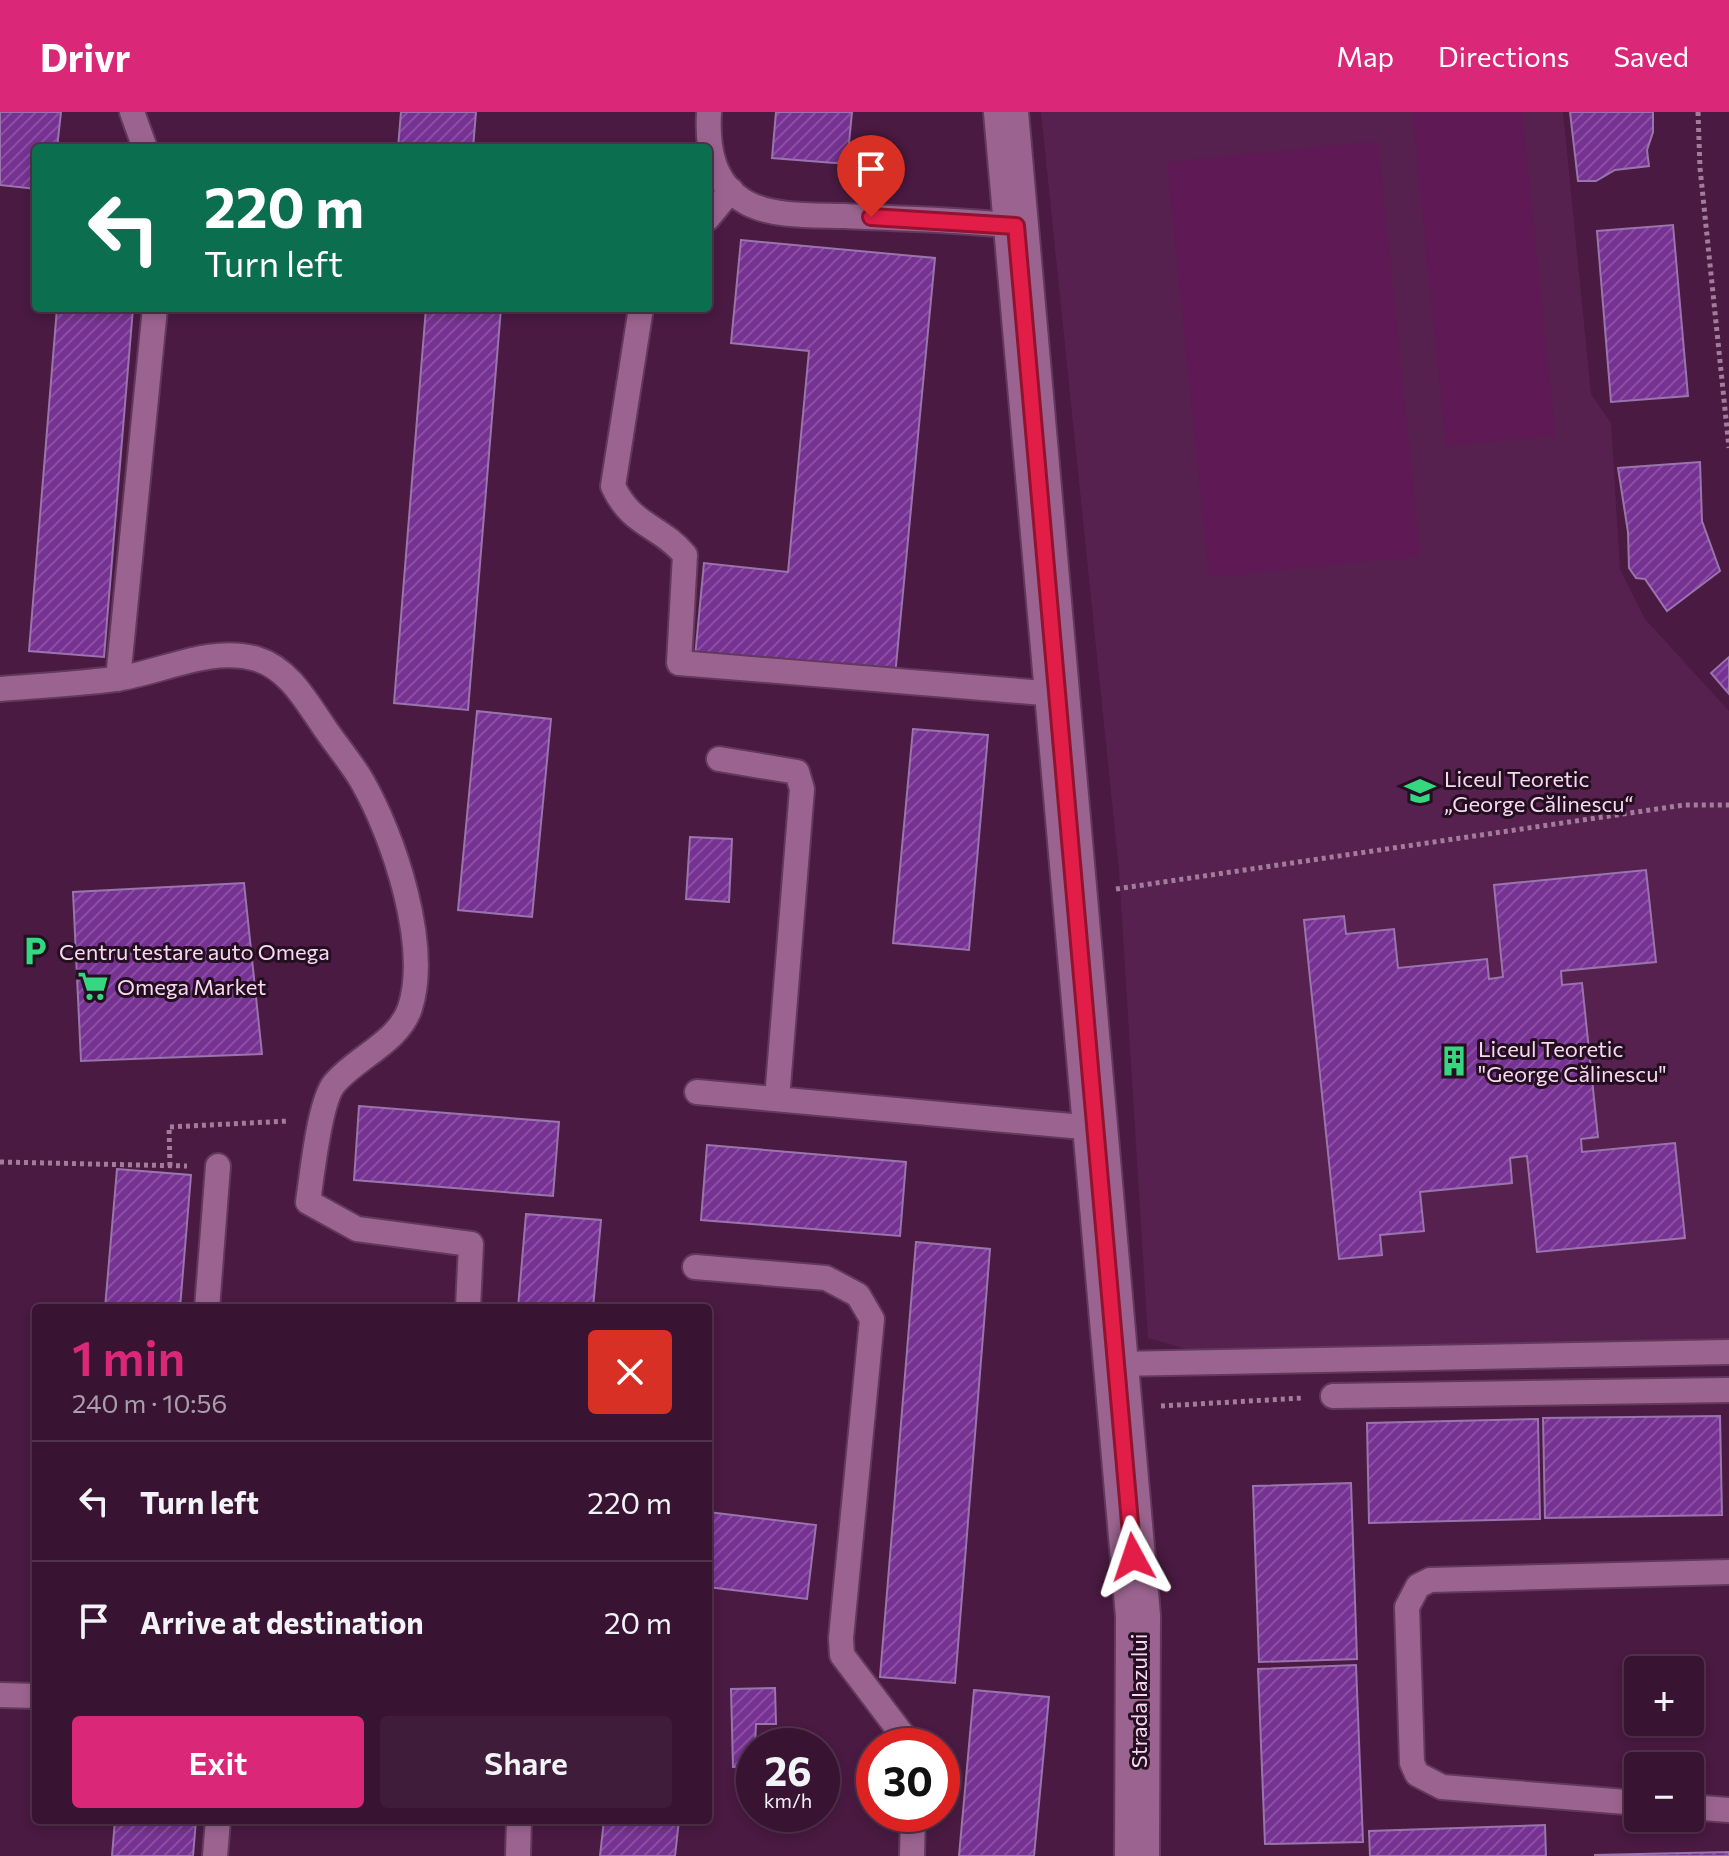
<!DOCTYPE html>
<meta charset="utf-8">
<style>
body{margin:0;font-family:Commissioner,sans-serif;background:#3f1d3a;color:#f1f3f6;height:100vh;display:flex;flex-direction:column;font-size:30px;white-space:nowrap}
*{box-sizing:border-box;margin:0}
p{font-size:26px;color:#ab9eac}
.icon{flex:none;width:44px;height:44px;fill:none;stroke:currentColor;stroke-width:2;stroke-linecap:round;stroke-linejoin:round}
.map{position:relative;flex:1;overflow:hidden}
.panel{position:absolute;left:32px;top:1192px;width:680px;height:520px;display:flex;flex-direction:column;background:#381432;border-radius:8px;box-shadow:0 4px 12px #0003,0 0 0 2px #52334d}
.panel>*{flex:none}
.banner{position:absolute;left:32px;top:32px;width:680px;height:168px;border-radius:8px;box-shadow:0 4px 12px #0003,0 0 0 2px #52334d;background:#0b6e4f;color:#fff;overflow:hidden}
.tools{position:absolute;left:1624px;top:1544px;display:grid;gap:16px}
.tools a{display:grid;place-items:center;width:80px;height:80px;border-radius:8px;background:#381432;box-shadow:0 4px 12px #0003,0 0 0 2px #52334d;font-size:40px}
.speed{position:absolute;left:736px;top:1616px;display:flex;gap:16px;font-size:40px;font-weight:700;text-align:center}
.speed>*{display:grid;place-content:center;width:104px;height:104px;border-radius:50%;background:#381432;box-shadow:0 4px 12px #0003,0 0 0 2px #52334d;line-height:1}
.speed small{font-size:20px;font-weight:400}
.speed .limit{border:12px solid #d22;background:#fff;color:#111}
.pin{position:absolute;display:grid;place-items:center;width:68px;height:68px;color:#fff;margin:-82px -34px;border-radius:50% 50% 50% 0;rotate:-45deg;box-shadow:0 0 8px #0007}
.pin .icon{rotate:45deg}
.me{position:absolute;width:88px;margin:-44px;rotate:355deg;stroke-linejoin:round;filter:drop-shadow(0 0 6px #0008)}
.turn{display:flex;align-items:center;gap:28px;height:168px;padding:0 40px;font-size:36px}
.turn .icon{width:104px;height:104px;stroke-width:2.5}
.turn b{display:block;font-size:56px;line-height:68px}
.round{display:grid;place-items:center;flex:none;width:84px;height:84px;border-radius:8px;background:#3f1d3a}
.head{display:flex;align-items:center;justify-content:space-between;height:136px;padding:0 40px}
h1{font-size:48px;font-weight:600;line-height:60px;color:#db2777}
.action{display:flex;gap:16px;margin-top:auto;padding:16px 40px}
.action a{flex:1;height:92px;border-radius:8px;background:#db2777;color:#fff;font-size:32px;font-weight:600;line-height:92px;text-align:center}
.action a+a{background:#3f1d3a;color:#f1f3f6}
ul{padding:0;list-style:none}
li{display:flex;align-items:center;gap:24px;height:120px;padding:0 40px;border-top:2px solid #52334d}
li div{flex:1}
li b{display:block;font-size:30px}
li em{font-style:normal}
header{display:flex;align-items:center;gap:48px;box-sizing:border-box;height:112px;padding:0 40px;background:#db2777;color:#fff}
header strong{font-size:38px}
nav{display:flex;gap:44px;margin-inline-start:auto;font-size:28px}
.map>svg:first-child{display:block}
.built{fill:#56214e}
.grass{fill:#5f1955}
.building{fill:url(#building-hatch);stroke:#9a74ac;stroke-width:2}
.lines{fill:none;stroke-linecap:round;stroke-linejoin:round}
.lane-casing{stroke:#62385c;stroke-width:28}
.street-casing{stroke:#62385c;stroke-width:48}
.path{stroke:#a37c9c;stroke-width:5;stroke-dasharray:4 4;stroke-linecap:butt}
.lane{stroke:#9b6490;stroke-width:24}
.street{stroke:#9b6490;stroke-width:44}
.route-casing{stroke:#92132f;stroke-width:20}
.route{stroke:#e11d48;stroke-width:14}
.labels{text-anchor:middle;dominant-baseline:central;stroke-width:6;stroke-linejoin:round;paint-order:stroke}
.poi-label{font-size:22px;fill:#f7d8f0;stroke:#240f20;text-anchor:start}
.street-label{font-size:22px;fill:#f7d8f0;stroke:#240f20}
</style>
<header>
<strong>Drivr</strong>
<nav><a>Map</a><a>Directions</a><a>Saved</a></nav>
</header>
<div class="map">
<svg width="1729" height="1744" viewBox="0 0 1729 1744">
<defs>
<pattern id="building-hatch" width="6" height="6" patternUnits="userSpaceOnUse" patternTransform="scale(2)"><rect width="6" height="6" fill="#763292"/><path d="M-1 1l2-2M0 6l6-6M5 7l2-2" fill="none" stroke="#8a4fa2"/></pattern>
</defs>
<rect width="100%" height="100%" fill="#4a1a42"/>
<!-- built -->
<polygon class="built" points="1041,0 1563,0 1591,282 1611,311 1620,457 1645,507 1729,599 1729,1226 1196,1240 1148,1226 1119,758"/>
<!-- grass -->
<g class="grass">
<polygon points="1412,0 1522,0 1555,323 1446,334"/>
<polygon points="1378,29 1420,444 1209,465 1167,50"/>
</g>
<!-- building -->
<g class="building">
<polygon points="0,0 61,0 57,36 36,36 36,77 0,73"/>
<polygon points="401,0 476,0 473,36 398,36"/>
<polygon points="776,0 852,0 847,52 772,46"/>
<polygon points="1570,0 1653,0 1653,20 1647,38 1649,54 1615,58 1596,69 1578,69"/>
<polygon points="1673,113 1688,284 1611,290 1597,119"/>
<polygon points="741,128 935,146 895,564 695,545 704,451 788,460 809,239 731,231"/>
<polygon points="57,196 133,196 104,545 29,539"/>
<polygon points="426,196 501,196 468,598 394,591"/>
<polygon points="1700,350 1702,409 1720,459 1667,499 1645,467 1636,466 1629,456 1628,420 1618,356"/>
<polygon points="1729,545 1729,582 1711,561"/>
<polygon points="477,599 551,607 532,805 458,798"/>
<polygon points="913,617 988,623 969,838 893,831"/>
<polygon points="690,725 732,727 729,790 686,787"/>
<polygon points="1646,758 1656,850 1561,859 1562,873 1582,871 1598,1025 1581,1027 1582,1040 1675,1031 1685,1126 1537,1140 1527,1044 1510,1046 1512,1071 1420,1080 1424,1119 1380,1123 1382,1143 1339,1147 1304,808 1344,804 1346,822 1394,817 1398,856 1487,847 1489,867 1503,865 1494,773"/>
<polygon points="244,771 262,942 81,949 73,780"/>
<polygon points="359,994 559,1010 553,1084 354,1068"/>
<polygon points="707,1033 906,1050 900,1124 701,1108"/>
<polygon points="117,1057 191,1063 180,1196 105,1196"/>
<polygon points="526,1102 601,1108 593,1196 518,1196"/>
<polygon points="916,1130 990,1137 955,1571 880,1565"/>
<polygon points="1720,1304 1722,1403 1545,1406 1543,1306"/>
<polygon points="1538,1307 1540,1407 1369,1411 1367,1311"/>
<polygon points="1351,1371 1357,1547 1259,1550 1253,1374"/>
<polygon points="708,1400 816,1413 807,1487 708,1475"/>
<polygon points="1356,1553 1363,1730 1265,1732 1258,1557"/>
<polygon points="775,1576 776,1612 756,1612 754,1654 733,1655 731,1577"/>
<polygon points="974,1578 1049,1585 1034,1744 959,1744"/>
<polygon points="115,1708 196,1708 193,1744 112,1744"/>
<polygon points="604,1708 679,1708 675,1744 600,1744"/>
<polygon points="1545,1713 1546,1744 1370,1744 1369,1719"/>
<polygon points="1729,1740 1729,1744 1595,1744 1595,1743"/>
</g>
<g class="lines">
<!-- lane casing -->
<g class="lane-casing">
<g id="lane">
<polyline points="132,0 145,36"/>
<path d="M 709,0 C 707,35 712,72 747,91 C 773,105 814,103 844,104 C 901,107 959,107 1016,114"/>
<polyline points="708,106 731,78"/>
<path d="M 641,196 L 613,374 C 631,414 660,413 685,443 L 679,551 L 1056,582"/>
<polyline points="118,567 155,196"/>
<path d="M 0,577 C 38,574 77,572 115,567 C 161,561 210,533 257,547 C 289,557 306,589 324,615 C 336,633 351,650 362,669 C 394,725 430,833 410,896 C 399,930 355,946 334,972 C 319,991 312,1064 308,1090 L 357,1117 L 471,1132 L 468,1196"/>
<polyline points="719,647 797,660 802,677 777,987"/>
<polyline points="697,980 1094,1016"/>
<polyline points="695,1155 826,1166 858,1183 872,1207 841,1526 842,1543 911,1634"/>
<polyline points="207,1196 218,1054"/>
<polyline points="1117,1252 1729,1240"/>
<polyline points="1333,1284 1729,1278"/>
<polyline points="0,1583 36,1584"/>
<polyline points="1638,1691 1442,1675 1417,1662 1412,1651 1407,1495 1418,1474 1430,1468 1729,1460"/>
<polyline points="1690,1695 1729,1698"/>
<polyline points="215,1744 218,1708"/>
<polyline points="518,1744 519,1708"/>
<polyline points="912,1744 913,1702"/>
</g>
</g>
<!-- street casing -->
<g class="street-casing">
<polyline id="street" points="1006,0 1138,1504 1137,1744"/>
</g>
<!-- path -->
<g class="path">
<polyline points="1698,0 1700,56 1729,336"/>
<polyline points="1116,777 1684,693 1729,693"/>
<polyline points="0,1050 187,1054"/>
<polyline points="170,1054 169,1015 289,1009"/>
<polyline points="1161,1294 1303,1286"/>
</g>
<!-- lane -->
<use href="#lane" class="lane"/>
<!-- street -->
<use href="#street" class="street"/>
</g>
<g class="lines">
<!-- route casing -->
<g class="route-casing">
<polyline id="route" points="871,105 1016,114 1133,1445"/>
</g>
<!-- route -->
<use href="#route" class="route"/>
</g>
<!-- icons -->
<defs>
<g id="school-bare" transform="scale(2.4)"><path d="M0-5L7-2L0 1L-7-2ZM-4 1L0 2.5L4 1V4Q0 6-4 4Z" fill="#35d881" stroke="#240f20" stroke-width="2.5" paint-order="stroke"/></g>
<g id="parking-bare" transform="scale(2.4)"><path d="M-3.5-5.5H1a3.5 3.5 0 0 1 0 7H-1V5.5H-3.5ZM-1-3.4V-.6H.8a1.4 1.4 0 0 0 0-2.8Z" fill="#35d881" stroke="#240f20" stroke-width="2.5" paint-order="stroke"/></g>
<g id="supermarket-bare" transform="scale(2.4)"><path d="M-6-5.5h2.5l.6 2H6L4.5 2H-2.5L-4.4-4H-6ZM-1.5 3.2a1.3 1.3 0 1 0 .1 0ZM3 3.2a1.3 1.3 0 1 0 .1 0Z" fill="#35d881" stroke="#240f20" stroke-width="2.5" paint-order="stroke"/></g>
<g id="building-bare" transform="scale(2.4)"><path d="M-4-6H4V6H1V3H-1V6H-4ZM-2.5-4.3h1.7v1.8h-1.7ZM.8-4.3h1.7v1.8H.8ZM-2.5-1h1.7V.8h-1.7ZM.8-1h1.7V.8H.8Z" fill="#35d881" stroke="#240f20" stroke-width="2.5" paint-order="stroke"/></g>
</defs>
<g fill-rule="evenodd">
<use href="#school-bare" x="1420" y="679"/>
<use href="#parking-bare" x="35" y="839"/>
<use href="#supermarket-bare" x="93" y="874"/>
<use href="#building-bare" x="1454" y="949"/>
</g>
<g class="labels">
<!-- poi labels -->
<g class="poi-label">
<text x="1444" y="666">Liceul Teoretic<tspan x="1444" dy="25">„George Călinescu“</tspan></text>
<text x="59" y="839">Centru testare auto Omega</text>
<text x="117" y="874">Omega Market</text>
<text x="1478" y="936">Liceul Teoretic<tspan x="1478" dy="25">"George Călinescu"</tspan></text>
</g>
<!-- street labels -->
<g class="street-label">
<text transform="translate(1138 1589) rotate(-90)">Strada Iazului</text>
</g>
</g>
</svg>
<div class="tools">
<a>+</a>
<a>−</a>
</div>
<div class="speed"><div>26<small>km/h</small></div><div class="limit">30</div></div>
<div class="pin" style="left:871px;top:105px;background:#d93025"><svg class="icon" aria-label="arrive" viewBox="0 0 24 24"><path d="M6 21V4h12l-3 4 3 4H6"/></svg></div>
<svg class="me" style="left:1133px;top:1445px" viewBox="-20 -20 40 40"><path d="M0-17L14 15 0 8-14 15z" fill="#e11d48" stroke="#fff" stroke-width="4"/></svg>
<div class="banner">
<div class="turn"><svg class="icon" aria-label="left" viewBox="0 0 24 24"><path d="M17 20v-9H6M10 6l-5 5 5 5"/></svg><div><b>220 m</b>Turn left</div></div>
</div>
<section class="panel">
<div class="head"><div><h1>1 min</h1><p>240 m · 10:56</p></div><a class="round" style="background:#d93025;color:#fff"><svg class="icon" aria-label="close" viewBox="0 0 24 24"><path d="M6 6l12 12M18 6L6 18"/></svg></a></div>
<ul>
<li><svg class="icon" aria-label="left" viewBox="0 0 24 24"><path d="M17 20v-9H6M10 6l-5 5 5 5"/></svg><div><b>Turn left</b></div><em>220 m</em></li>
<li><svg class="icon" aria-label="arrive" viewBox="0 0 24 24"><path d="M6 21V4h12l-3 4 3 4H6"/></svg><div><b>Arrive at destination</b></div><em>20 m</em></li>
</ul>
<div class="action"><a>Exit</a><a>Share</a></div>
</section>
</div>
